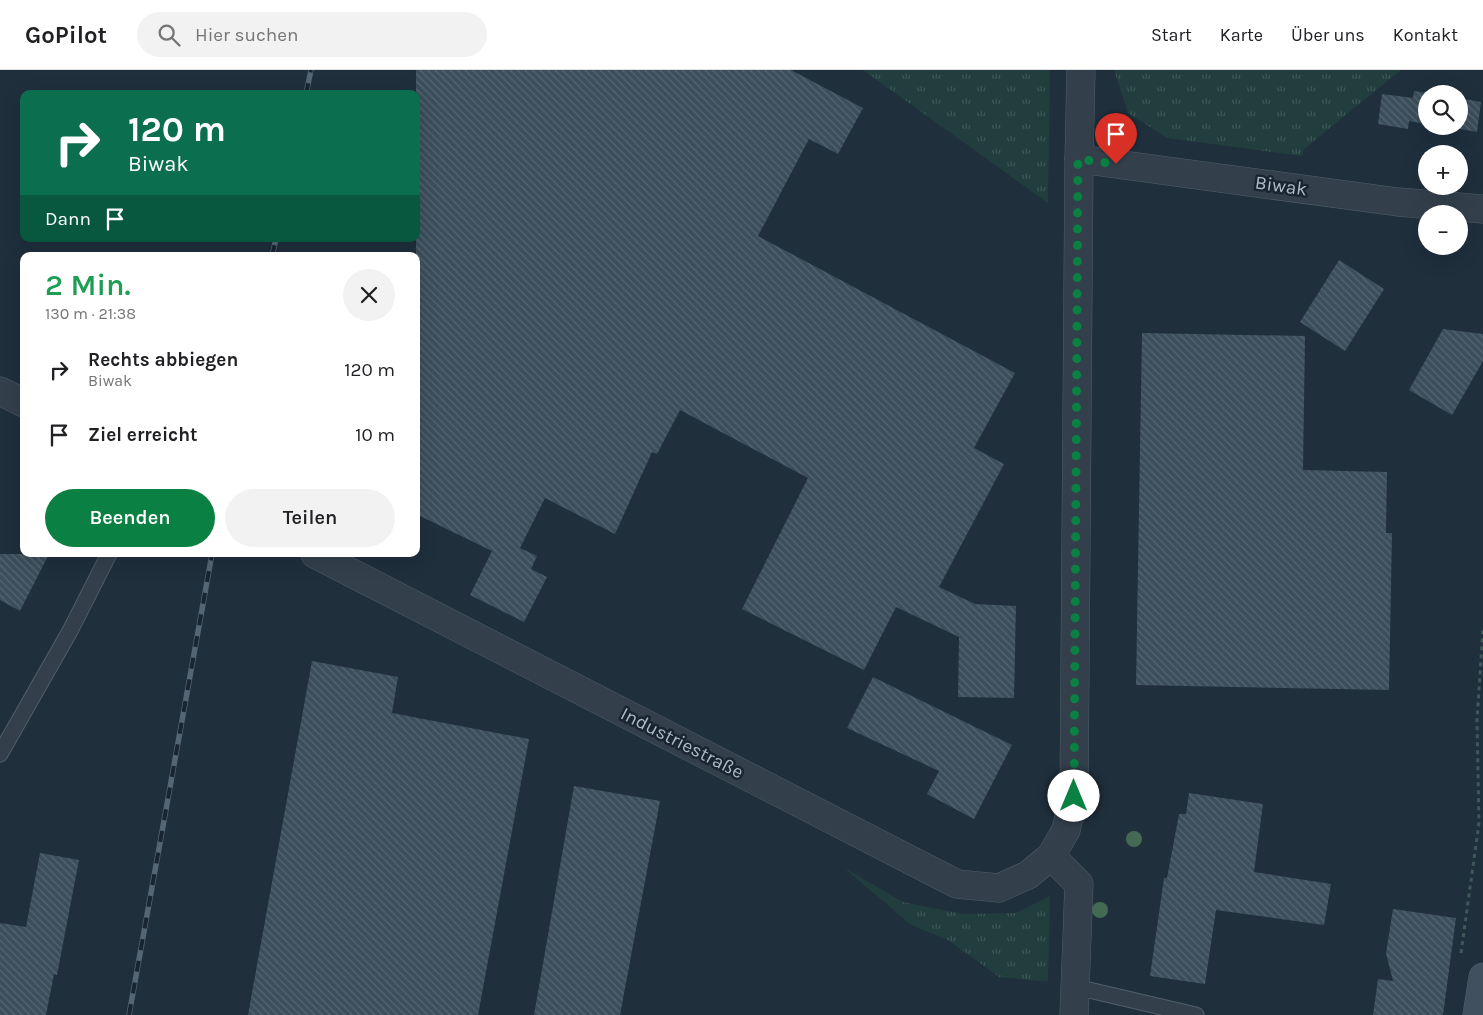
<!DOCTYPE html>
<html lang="de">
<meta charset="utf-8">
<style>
body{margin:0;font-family:Karla,sans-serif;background:#f2f2f2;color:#202124;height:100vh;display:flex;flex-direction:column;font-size:19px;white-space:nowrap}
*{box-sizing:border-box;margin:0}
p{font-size:16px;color:#757577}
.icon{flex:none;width:28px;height:28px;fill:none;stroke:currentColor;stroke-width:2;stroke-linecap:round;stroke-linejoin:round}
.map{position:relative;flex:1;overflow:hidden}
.panel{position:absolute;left:20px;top:182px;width:400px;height:305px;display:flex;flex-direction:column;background:#fff;border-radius:10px;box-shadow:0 5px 20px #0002}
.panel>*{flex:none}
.top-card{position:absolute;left:20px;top:20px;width:400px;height:152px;border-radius:10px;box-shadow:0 5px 20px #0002;background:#0b6e4f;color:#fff;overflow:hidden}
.fabs{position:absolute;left:1418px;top:15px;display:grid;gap:10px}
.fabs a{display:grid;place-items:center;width:50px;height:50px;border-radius:50%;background:#fff;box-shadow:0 5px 20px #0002;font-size:25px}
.pin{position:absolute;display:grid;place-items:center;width:42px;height:42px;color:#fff;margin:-51px -21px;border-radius:50% 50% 50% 0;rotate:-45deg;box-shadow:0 0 5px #0007}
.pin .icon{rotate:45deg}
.me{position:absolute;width:55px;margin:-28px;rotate:0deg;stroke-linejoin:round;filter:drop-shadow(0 0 4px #0008)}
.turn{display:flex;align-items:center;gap:18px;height:105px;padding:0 25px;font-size:22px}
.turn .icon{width:65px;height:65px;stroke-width:2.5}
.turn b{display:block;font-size:35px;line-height:42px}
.then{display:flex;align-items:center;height:48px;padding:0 25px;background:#0003;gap:10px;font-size:19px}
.round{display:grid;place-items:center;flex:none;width:52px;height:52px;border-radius:26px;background:#f2f2f2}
.overview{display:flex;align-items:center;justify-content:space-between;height:85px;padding:0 25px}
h1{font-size:30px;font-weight:600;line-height:38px;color:#1e9e55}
.button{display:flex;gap:10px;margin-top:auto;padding:10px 25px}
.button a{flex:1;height:58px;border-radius:30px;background:#0b8043;color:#fff;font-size:20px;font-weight:600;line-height:58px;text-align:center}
.button a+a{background:#f2f2f2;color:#202124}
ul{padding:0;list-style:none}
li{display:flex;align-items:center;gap:15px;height:65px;padding:0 25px}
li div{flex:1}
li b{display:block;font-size:19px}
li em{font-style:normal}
header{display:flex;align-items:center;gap:30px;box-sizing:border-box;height:70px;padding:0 25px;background:#fff;border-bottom:1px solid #e0e0e0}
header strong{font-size:24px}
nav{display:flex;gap:28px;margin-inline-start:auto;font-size:18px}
.search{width:350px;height:45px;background:#f2f2f2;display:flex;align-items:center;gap:12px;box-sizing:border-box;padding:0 18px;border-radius:28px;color:#757577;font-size:19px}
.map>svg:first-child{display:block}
.grass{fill:url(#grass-tufts)}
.building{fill:url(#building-back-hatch)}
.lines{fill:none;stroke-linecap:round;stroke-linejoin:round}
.service-casing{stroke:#515e69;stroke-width:17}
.minor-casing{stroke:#515e69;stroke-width:29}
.secondary-casing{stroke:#515e69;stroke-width:29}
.path{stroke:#3f5959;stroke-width:3;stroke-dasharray:4 4;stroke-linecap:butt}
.service{stroke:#33404c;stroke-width:15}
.minor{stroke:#33404c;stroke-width:28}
.secondary{stroke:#41505f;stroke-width:28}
.rail-casing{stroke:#546573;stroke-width:5.5}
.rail{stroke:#192530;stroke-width:4;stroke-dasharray:11;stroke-linecap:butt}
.tree{fill:#446a54}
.route{stroke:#0b8043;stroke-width:9;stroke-dasharray:0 16.2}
.labels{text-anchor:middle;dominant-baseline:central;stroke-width:5;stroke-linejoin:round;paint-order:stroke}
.street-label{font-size:19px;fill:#aebbc8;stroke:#192530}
</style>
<header>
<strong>GoPilot</strong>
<div class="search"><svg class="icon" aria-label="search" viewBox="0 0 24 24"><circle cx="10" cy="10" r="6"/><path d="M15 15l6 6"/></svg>Hier suchen</div>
<nav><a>Start</a><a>Karte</a><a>Über uns</a><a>Kontakt</a></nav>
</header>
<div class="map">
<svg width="1483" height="945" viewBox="0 0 1483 945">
<defs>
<pattern id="grass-tufts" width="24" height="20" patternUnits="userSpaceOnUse" patternTransform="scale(1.25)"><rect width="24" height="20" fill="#213d3d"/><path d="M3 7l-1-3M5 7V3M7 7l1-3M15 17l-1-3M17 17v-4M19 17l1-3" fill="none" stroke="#3f5758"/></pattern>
<pattern id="building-back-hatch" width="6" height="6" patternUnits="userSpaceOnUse" patternTransform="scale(1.25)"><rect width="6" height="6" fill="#3b4e5b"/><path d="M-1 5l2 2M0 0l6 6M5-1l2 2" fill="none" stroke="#556671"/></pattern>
</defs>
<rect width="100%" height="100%" fill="#1f2f3c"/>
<!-- grass -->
<g class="grass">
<polygon points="863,0 1050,0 1048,133"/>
<polygon points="1114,0 1401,0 1303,80 1302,86 1167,68 1128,43"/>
<polygon points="843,797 903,832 963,844 1016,843 1050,826 1048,912 999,907 948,870 911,855"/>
</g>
<!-- building -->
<g class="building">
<polygon points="416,0 791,0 863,38 838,84 809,69 758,166 1015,303 974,378 1004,394 939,517 975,534 1016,536 1014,628 958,627 959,567 896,537 864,600 742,539 808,408 680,340 657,384 652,382 615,464 545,428 520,478 537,486 531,499 547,507 524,552 470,525 492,481 416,444"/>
<polygon points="1414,21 1432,24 1426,24 1426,54 1409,51 1408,59 1378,54 1382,24 1413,28"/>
<polygon points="1459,28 1481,32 1477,62 1444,56 1459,56"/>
<polygon points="1339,190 1384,219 1345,281 1300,252"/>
<polygon points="1443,259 1483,264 1483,291 1452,345 1409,320"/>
<polygon points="1142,263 1305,266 1303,400 1387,402 1386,463 1392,463 1389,620 1136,615"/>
<polygon points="0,484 49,484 20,541 0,530"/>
<polygon points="312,591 398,607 392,643 529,669 478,945 248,945"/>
<polygon points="873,607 1012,675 974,749 927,724 939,701 847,658"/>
<polygon points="574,716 660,731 620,945 534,945"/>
<polygon points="1189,723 1263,734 1254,802 1331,814 1324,855 1216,840 1205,914 1150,906 1164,808 1167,808 1179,744 1186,744"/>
<polygon points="40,783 79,790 57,905 54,904 46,945 0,945 0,853 26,857"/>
<polygon points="1393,839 1456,848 1443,945 1373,945 1378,909 1393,911 1386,883"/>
</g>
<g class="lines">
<!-- service casing -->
<g class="service-casing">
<g id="service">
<polyline points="0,684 70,561 109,484"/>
<polyline points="1076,917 1196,945"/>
</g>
</g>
<!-- minor casing -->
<g class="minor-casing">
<g id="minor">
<polyline points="1079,89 1398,132 1483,139"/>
<polyline points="0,321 24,333"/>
<polyline points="315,484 957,814 999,818 1028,805 1051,786 1066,760 1074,725 1079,89 1081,0"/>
<polyline points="1051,786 1079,814 1074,945"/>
</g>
</g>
<!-- secondary casing -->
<g class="secondary-casing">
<polyline id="secondary" points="1477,945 1483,907"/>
</g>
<!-- path -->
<polyline class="path" points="1461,883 1479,753 1477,651 1483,558"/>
<!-- service -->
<use href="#service" class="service"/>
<!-- minor -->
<use href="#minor" class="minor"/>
<!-- secondary -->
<use href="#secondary" class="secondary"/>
<!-- rail casing -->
<g class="rail-casing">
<g id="rail">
<polyline points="306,24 311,0"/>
<polyline points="272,186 276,169"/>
<polyline points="129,945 212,484"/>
</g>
</g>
<!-- rail -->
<use href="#rail" class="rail"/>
</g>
<!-- trees -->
<g class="tree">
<circle cx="1134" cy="769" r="8"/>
<circle cx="1100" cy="840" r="8"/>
</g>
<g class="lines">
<!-- route -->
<polyline class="route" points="1074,726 1078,89 1116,94"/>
</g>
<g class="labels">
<!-- street labels -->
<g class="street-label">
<text transform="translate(1281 116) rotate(8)">Biwak</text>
<text transform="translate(682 673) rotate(27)">Industriestraße</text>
</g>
</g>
</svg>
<div class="fabs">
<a><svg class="icon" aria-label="search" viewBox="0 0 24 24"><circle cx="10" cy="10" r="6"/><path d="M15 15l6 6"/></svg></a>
<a>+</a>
<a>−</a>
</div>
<div class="pin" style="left:1116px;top:94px;background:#d93025"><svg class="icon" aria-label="arrive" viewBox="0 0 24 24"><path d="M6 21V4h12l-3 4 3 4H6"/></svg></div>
<svg class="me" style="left:1074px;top:726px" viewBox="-20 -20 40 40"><circle r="19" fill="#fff"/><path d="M0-13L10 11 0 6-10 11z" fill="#0b8043"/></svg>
<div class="top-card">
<div class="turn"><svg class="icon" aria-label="right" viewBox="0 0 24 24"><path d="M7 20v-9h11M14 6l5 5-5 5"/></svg><div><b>120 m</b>Biwak</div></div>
<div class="then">Dann<svg class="icon" aria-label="arrive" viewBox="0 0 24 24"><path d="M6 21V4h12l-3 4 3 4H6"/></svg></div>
</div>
<section class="panel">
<div class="overview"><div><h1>2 Min.</h1><p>130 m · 21:38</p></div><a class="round"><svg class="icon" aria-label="close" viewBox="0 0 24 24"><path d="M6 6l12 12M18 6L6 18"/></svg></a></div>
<ul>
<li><svg class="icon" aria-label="right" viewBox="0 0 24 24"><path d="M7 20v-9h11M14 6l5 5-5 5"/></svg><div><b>Rechts abbiegen</b><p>Biwak</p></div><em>120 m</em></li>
<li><svg class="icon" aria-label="arrive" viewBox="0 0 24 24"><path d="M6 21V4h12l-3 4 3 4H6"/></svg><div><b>Ziel erreicht</b></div><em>10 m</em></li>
</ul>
<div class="button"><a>Beenden</a><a>Teilen</a></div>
</section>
</div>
